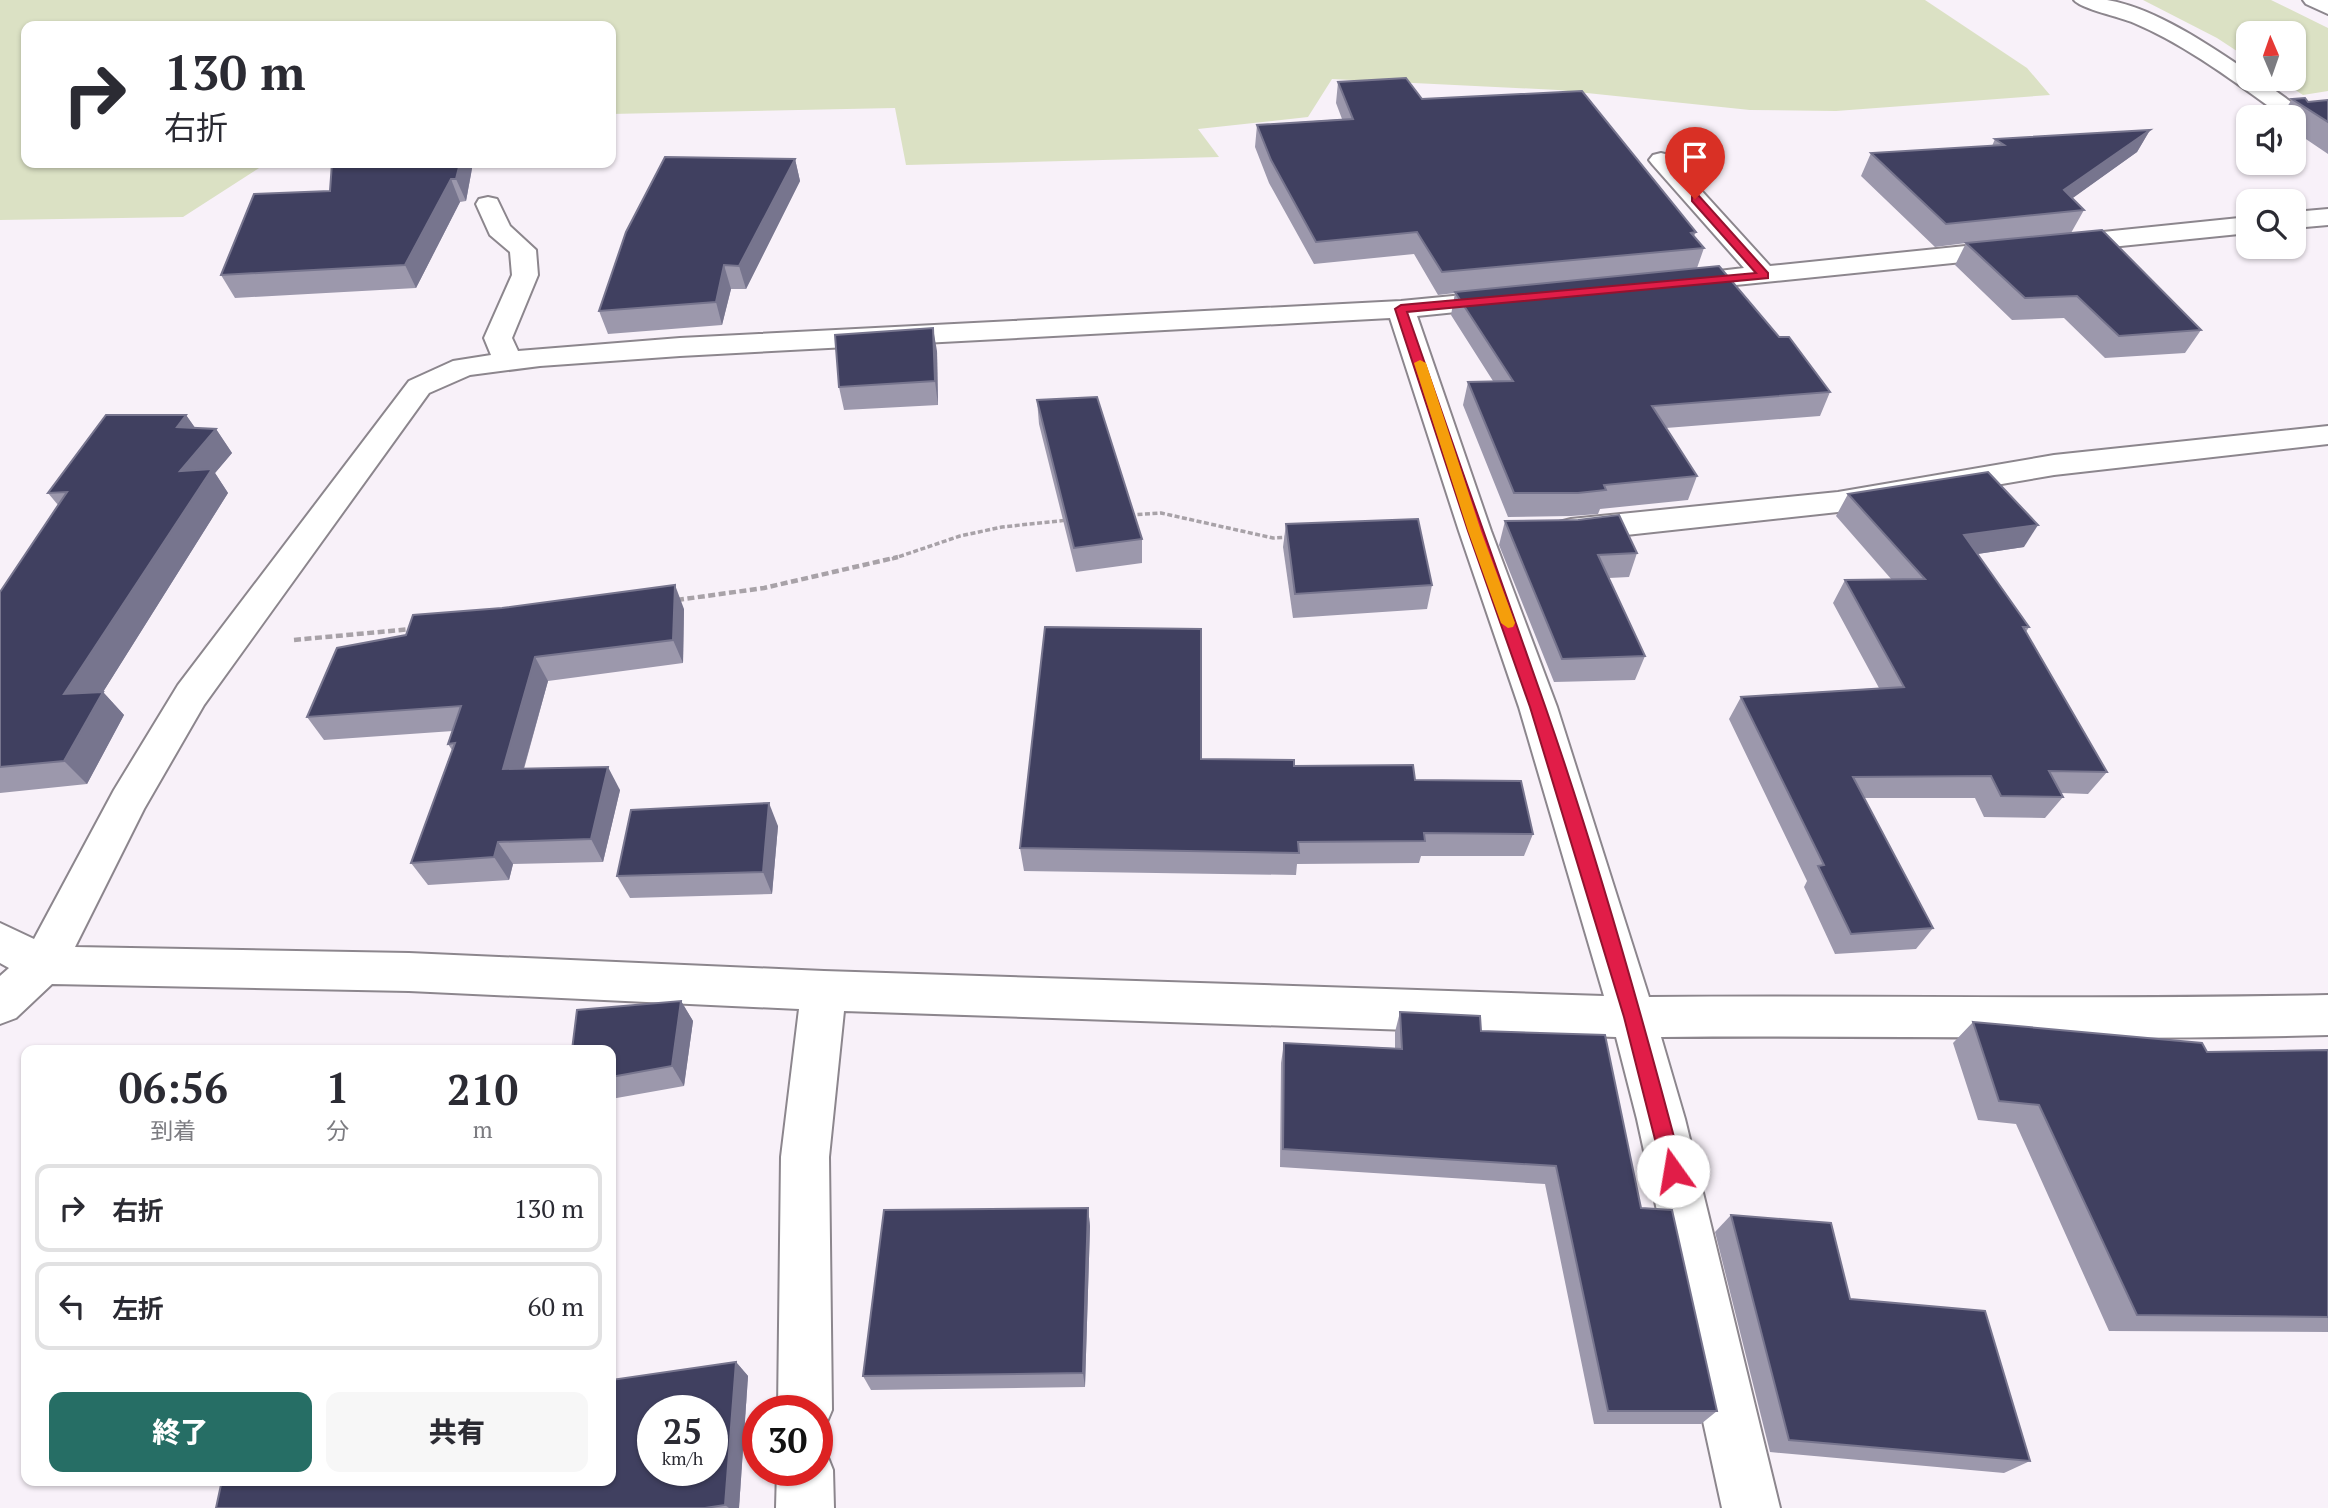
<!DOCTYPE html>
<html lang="ja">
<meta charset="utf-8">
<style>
body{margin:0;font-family:"PT Serif","Noto Sans JP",serif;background:#f7f7f7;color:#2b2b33;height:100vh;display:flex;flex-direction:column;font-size:26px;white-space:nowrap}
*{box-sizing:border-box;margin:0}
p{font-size:23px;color:#7c7c81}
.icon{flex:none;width:38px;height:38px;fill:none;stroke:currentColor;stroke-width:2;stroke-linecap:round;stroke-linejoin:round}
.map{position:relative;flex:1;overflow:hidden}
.panel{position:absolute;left:21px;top:1045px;width:595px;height:441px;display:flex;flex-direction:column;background:#fff;border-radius:14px;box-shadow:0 2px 5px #0004}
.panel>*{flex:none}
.guide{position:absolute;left:21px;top:21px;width:595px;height:147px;border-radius:14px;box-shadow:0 2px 5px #0004;background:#fff;color:#2b2b33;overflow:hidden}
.needle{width:46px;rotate:358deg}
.fabs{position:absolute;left:2236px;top:21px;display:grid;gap:14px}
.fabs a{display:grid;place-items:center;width:70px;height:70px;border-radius:14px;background:#fff;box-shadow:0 2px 5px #0004;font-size:35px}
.speed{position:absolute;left:637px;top:1395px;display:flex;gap:14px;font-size:35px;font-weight:700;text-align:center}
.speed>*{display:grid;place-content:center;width:91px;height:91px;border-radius:50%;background:#fff;box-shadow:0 2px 5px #0004;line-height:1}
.speed small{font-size:18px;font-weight:400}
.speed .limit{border:10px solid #d22;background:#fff;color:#111}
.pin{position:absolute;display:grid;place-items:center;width:60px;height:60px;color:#fff;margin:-72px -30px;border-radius:50% 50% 50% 0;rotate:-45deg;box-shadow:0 0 7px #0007}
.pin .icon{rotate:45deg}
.me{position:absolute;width:77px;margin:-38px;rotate:347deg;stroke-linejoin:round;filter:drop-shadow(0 0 5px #0008)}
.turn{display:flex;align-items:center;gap:24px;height:147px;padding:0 28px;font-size:32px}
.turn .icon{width:91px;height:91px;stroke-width:2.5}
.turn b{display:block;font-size:49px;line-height:60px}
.eta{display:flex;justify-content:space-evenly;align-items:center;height:119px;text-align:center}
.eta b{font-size:42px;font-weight:800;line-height:49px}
.action{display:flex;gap:14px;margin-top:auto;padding:14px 28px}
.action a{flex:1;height:80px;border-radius:14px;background:#266e65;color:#fff;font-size:28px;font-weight:800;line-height:80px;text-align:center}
.action a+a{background:#f7f7f7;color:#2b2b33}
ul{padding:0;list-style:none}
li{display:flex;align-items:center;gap:21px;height:88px;margin:0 14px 10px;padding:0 14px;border:4px solid #e1e1e2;border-radius:14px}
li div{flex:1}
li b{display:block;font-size:26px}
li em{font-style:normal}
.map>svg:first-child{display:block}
.green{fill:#dbe1c4}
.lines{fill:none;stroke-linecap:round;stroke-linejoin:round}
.minor-casing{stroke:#8c868d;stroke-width:4}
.path-far1{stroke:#a8a2a8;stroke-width:3.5;stroke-dasharray:5 2.5;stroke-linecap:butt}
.path{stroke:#a8a2a8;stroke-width:4.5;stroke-dasharray:7 3.5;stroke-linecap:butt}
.minor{fill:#fff;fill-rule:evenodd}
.wall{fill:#9c98ac}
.shaded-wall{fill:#77758e}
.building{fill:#404060;stroke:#77758e;stroke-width:2;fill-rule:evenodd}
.route{fill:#e11d48;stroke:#92132f;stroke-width:2}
.slow{fill:#f59e0b}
</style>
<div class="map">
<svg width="2328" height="1508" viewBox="0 0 2328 1508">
<rect width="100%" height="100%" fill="#f8f1f9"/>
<!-- green -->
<g class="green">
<polygon points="0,0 1925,0 2027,68 2050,95 1836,111 1750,110 1558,90 1332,79 1308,117 1198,129 1219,157 906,165 895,108 611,114 611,26 26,26 26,163 267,163 183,217 0,220"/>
<polygon points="2143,0 2271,0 2328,28 2328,91 2303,95 2278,79 2294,79 2294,33 2249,33 2249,59 2217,38"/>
</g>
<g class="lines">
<!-- minor casing -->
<g class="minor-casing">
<g id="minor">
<path d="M 2074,0 C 2085,0 2097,0 2107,0 C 2155,8 2209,45 2249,72 L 2249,79 L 2259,79 L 2298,107 L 2328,103 L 2328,117 L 2294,121 L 2294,117 L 2284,117 C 2236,83 2188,46 2134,23 C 2121,17 2081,9 2074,0 Z"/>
<polygon points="2303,0 2328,0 2328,14 2306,4"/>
<polygon points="1661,153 1669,155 1770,266 2249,217 2249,233 1677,291 1668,289 1664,283 1668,277 1744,268 1653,165 1649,160 1653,155"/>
<path d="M 488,197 L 497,199 L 510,226 L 536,250 L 538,275 L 512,338 L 518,351 L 680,338 L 1401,301 L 1505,291 L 1515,293 L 1519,299 L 1515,305 L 1505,307 L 1417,316 L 1491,531 L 1557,707 L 1649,997 C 1875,995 2102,1000 2328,995 L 2328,1035 C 2106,1041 1883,1035 1661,1037 L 1685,1119 L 1780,1508 L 1722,1508 L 1637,1119 L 1616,1037 L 844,1011 L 829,1157 L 832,1410 L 824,1429 L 817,1432 L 817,1410 L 778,1410 L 781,1157 L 799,1009 L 409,991 L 52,984 L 16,1018 L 0,1024 L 0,976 L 9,968 L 0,963 L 0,923 L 34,939 L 114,790 L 178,685 L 409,381 L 453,361 L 491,355 L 484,338 L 512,275 L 510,252 L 490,235 L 476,204 L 479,199 ZM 1390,318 L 1459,531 L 1519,707 L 1604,996 L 824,971 L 409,953 L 75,947 L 144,809 L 204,705 L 429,393 L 470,375 L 540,366 L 680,356 Z"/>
<polygon points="2328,209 2328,225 2294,228 2294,212"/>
<polygon points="2328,426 2328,444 2054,475 1838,512 1571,541 1559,538 1555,530 1559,522 1571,519 1838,492 2054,455"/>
<polygon points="817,1447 825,1450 833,1470 834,1508 776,1508 777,1470 817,1470"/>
</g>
</g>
<!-- path-far1 -->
<g class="path-far1">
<polyline points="1130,515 1161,513 1273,538 1289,537"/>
<polyline points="892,559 960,536 1002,527 1068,520"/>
</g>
<!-- path -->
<g class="path">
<polyline points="677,600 764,588 898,557"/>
<polyline points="294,640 411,629"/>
</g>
<!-- minor -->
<use href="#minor" class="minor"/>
</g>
<!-- wall -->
<g class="wall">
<polygon points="1338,82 1422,99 1696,232 1694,236 1704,248 1697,268 1779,337 1830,392 1820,416 1666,428 1697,476 1688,500 1600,509 1598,514 1571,516 1508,517 1463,405 1468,382 1493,381 1451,315 1455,293 1438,295 1414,254 1314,264 1269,183 1255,147 1257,125 1342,119 1336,103"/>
<polygon points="2292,99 2308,102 2328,100 2328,154 2294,131 2294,117 2281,117"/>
<polygon points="2150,130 2137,152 2072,198 2084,210 2071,233 2201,330 2185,353 2105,358 2064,318 2012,320 1955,265 1966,243 1935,247 1861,176 1871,153 1992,146 1995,139"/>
<polygon points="795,159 800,181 746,289 731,289 722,325 608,334 599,311"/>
<polygon points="332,163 473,163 466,201 460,202 416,288 235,298 221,275 330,191"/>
<polygon points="937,351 938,405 844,410 839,387"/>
<polygon points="1037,400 1142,539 1142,563 1076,572 1039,424"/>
<polygon points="186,415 195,428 216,429 232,453 215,473 228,493 103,692 124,715 87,784 0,793 0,592 58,505 48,493"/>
<polygon points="1848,494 2024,547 1977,554 2029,627 2026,632 2107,772 2088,794 2061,793 2063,797 2045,818 1984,817 1975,798 1864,798 1933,928 1916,949 1835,954 1804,887 1807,881 1729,719 1741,697 1879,688 1833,603 1845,580 1892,580 1836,516"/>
<polygon points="1505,521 1637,553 1629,577 1609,578 1645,656 1635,680 1554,682 1499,545"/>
<polygon points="1286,524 1432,585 1427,609 1293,618 1283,547"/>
<polygon points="684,609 683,663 548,681 524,769 620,790 603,862 513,864 509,880 428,885 411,863 452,750 448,744 453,731 324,740 307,717"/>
<polygon points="1201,759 1294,766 1415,780 1533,834 1524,856 1421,856 1419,863 1297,864 1296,875 1024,871 1020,848"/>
<polygon points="778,826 772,894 630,898 617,876"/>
<polygon points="681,1001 693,1021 684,1086 611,1099 611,1050"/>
<polygon points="1400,1012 1481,1031 1641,1208 1717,1411 1701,1424 1594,1424 1545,1184 1280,1167 1281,1063 1284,1043 1395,1048 1395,1032"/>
<polygon points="1973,1022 2207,1052 2328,1050 2328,1332 2109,1331 2016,1124 1978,1120 1953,1043"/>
<polygon points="1088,1208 1090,1226 1085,1387 871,1390 863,1376"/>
<polygon points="1731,1215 2030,1461 2004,1473 1770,1452 1715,1232"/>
<polygon points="736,1362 748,1376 739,1508 216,1508"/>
</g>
<!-- shaded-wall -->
<g class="shaded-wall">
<polygon points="2150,130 2137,152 2052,213 2064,190"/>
<polygon points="795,159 800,181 746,289 739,266"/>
<polygon points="460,163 473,163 466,201 456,179"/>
<polygon points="451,179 460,202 416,288 405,265"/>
<polygon points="724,265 731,289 722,325 716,302"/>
<polygon points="933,328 937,351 938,405 935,381"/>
<polygon points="186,415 203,439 177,427"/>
<polygon points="216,429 232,453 215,473 228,493 103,692 124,715 87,784 64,761 64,694 180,471"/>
<polygon points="2038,525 2024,547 1951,558 1964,535"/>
<polygon points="675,585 684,609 683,663 673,640"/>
<polygon points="535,657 548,681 517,792 503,769"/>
<polygon points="608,767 620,790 603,862 591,839"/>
<polygon points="769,803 778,826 772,894 763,872"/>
<polygon points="498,842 513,864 509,880 494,857"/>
<polygon points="681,1001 693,1021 684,1086 672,1066"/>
<polygon points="1088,1208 1090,1226 1085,1387 1083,1373"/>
<polygon points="736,1362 748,1376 739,1508 729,1508 725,1505"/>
</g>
<!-- building -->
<g class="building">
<polygon points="1406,78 1422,99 1582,91 1696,232 1691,233 1704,248 1442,272 1417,232 1316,242 1271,160 1257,125 1353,119 1338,82"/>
<polygon points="2305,98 2308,102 2328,100 2328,122 2292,99"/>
<polygon points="2150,130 2064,190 2084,210 1946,224 1871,153 2004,145 1995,139"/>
<polygon points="665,157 795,159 739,266 724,265 716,302 599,311 626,232"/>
<polygon points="332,163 460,163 456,179 451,179 405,265 221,275 254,194 330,191"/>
<polygon points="2102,230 2201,330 2119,336 2077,296 2025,298 1966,243"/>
<polygon points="1719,266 1779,337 1789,337 1830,392 1652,406 1697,476 1604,485 1606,490 1578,493 1514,493 1468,382 1513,381 1455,292"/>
<polygon points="933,328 935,381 839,387 835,335"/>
<polygon points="1097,397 1142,539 1074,548 1037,400"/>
<polygon points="106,415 186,415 177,427 216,429 180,471 212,469 64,694 103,692 64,761 0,767 0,592 67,492 48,493"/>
<polygon points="1988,472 2038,525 1964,535 2029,627 2023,627 2107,772 2049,771 2063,797 2001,796 1991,776 1853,777 1933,928 1851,934 1818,866 1824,865 1741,697 1904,687 1845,580 1925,579 1848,494"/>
<polygon points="1619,515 1637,553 1598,555 1645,656 1562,659 1505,521 1578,520"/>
<polygon points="1418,519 1432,585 1295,594 1286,524"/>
<polygon points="675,585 673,640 535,657 503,769 608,767 591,839 498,842 494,857 411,863 455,743 448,744 461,706 307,717 337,648 406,635 413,615 502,608"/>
<polygon points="1045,627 1201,629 1201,759 1294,760 1294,766 1413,765 1415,780 1521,781 1533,834 1424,833 1425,841 1298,842 1299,853 1020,848"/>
<polygon points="769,803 763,872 617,876 631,810"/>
<polygon points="681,1001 672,1066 611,1077 611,1050 572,1050 577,1010"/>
<polygon points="1400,1012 1480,1016 1481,1031 1605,1035 1641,1208 1672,1210 1717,1411 1608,1411 1556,1166 1283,1149 1284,1043 1402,1049"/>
<polygon points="1973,1022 2202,1043 2207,1052 2328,1050 2328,1317 2137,1315 2039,1105 1999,1101"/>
<polygon points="1088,1208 1083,1373 863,1376 884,1210"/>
<polygon points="1731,1215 1831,1223 1850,1299 1985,1311 2030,1461 1789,1440"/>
<path d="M 736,1362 L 725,1505 L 705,1508 L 216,1508 L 222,1480 L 611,1480 L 611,1380 ZM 653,1410 L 712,1410 L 712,1470 L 653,1470 Z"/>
</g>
<!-- route -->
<path class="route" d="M 1692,196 L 1699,196 L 1768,273 L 1768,278 L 1407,312 C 1452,444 1499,574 1545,706 C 1598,858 1642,1015 1683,1171 L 1680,1178 L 1673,1181 L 1666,1178 L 1663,1171 L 1624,1017 L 1530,707 L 1468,531 L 1395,309 L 1401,305 L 1756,273 L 1692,201 Z"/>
<!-- slow -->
<polygon class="slow" points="1420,360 1426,363 1481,531 1515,623 1513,627 1508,628 1501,623 1468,531 1414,363"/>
</svg>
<div class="fabs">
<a><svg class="needle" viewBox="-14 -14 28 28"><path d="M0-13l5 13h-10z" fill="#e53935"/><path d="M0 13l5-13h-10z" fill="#7c7c81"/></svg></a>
<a><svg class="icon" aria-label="sound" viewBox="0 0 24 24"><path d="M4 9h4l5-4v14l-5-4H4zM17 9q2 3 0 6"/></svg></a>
<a><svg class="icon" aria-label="search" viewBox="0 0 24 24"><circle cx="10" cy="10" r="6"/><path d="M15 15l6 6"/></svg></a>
</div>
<div class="speed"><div>25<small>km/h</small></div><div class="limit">30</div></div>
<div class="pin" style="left:1695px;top:199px;background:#d93025"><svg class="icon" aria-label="arrive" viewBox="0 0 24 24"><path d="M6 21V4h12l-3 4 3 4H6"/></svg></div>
<svg class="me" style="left:1673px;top:1171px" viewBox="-20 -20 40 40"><circle r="19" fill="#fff"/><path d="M0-13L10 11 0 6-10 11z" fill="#e11d48"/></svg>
<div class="guide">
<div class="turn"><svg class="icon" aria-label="right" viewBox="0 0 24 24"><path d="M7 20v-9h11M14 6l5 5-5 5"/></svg><div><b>130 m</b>右折</div></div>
</div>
<section class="panel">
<div class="eta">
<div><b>06:56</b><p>到着</p></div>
<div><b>1</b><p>分</p></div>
<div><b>210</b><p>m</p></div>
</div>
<ul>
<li><svg class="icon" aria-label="right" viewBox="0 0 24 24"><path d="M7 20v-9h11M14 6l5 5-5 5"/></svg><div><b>右折</b></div><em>130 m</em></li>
<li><svg class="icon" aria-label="left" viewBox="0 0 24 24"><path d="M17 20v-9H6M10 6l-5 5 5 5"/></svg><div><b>左折</b></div><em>60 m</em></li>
</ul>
<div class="action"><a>終了</a><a>共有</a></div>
</section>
</div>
